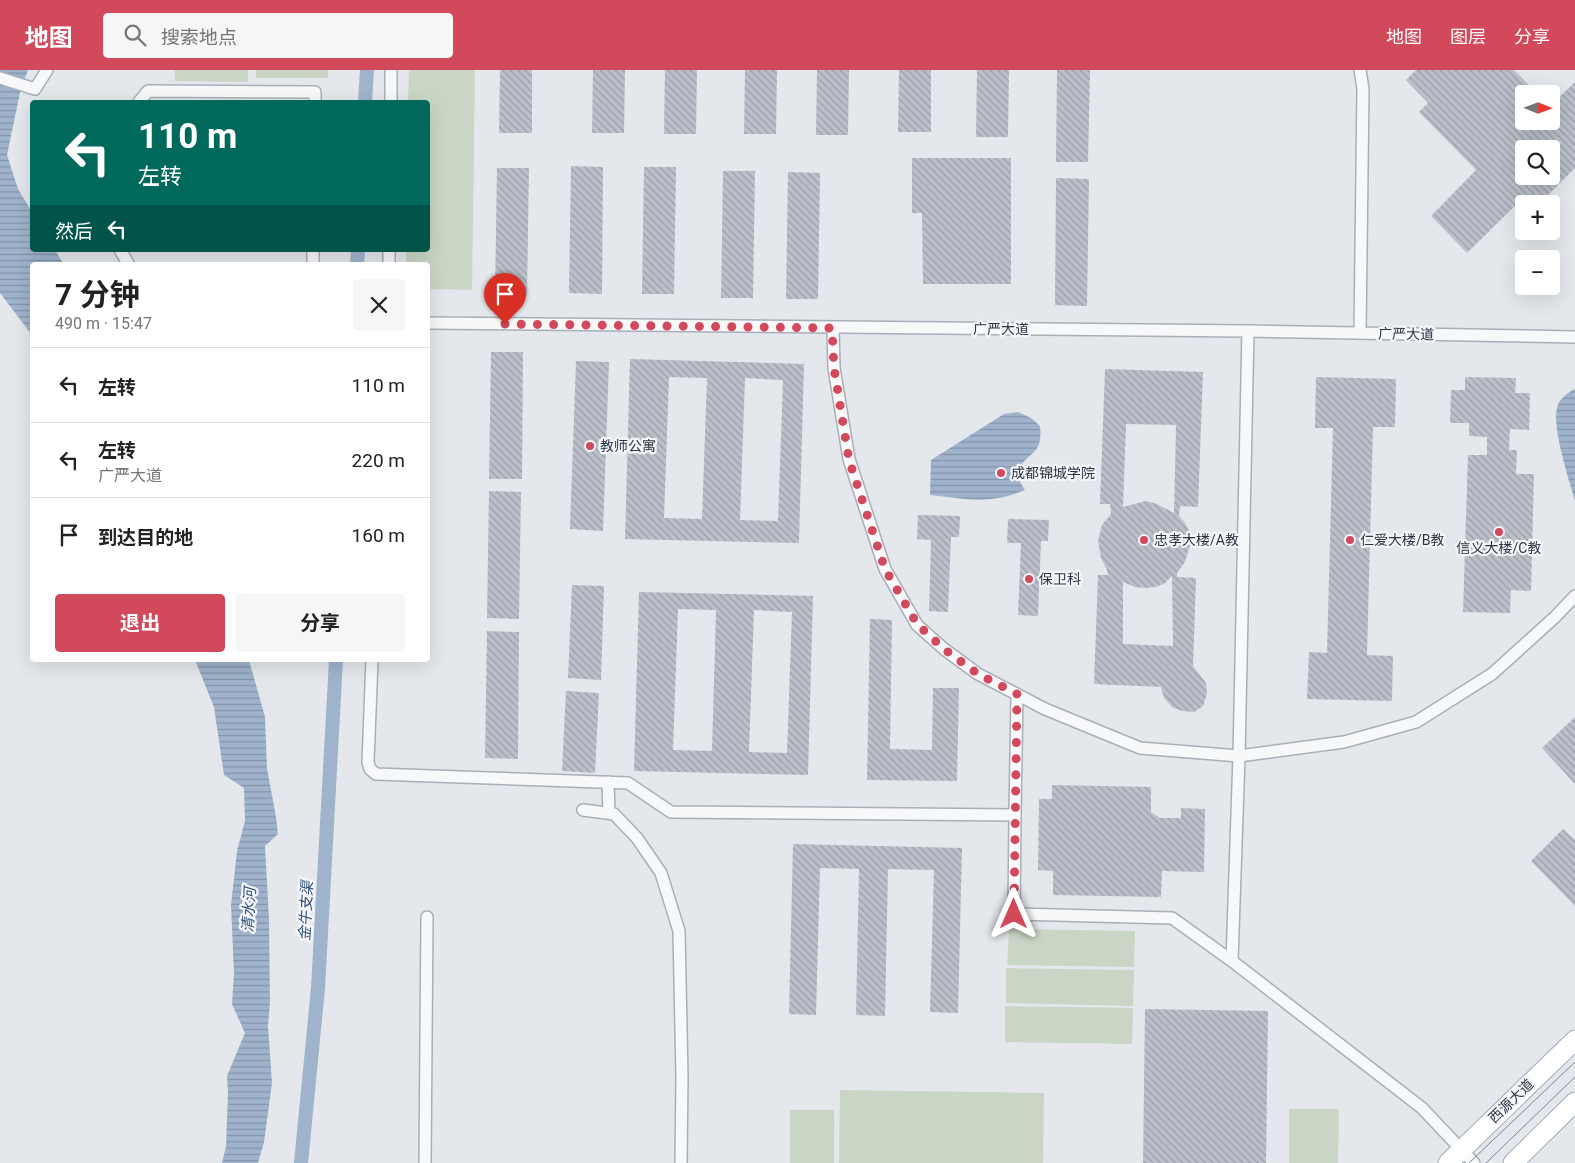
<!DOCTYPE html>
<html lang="zh">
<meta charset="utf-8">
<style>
body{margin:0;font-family:Roboto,"Noto Sans SC",sans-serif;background:#f6f6f6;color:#222;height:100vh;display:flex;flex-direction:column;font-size:19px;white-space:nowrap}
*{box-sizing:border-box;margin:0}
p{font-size:16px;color:#767676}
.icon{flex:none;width:28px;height:28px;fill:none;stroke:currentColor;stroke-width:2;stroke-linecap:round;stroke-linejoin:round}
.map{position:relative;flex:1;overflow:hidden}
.panel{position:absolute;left:30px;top:192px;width:400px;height:400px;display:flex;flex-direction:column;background:#fff;border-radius:5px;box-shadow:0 5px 20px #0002}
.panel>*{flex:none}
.guide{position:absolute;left:30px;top:30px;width:400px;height:152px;border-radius:5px;box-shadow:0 5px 20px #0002;background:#00695c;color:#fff;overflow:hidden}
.needle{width:32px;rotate:91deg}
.controls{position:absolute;left:1515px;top:15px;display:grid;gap:10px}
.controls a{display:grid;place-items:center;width:45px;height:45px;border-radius:5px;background:#fff;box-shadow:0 5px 20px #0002;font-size:25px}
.pin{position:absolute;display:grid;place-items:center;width:42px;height:42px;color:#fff;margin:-51px -21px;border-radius:50% 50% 50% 0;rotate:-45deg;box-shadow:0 0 5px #0007}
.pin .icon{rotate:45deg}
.me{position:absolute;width:55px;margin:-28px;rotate:0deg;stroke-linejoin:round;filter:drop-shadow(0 0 4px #0008)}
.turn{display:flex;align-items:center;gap:18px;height:105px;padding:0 25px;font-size:22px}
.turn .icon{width:65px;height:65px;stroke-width:2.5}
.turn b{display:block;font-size:35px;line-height:42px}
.then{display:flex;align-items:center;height:48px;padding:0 25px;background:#0003;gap:10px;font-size:19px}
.round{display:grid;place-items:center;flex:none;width:52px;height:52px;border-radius:5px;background:#f6f6f6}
.head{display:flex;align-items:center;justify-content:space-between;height:85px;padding:0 25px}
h1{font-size:30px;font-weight:700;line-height:38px}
.action{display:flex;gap:10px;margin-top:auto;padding:10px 25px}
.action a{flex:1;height:58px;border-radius:5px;background:#d1495b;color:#fff;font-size:20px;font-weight:700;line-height:58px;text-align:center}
.action a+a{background:#f6f6f6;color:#222}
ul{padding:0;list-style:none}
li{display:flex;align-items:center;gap:15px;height:75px;padding:0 25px;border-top:1px solid #e0e0e0}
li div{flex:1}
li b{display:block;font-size:19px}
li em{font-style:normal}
header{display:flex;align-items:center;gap:30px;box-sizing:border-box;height:70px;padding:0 25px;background:#d1495b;color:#fff}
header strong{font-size:24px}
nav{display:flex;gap:28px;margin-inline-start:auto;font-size:18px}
.search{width:350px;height:45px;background:#f6f6f6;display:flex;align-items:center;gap:12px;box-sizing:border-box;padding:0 18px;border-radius:5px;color:#767676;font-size:19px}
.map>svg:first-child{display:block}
.park{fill:#c9d6c5}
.water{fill:url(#water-rules)}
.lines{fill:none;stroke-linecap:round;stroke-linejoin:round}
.canal{stroke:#9fb4cc;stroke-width:14}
.building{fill:url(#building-back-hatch);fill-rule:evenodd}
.minor-casing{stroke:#a9aeb7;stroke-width:14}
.primary-casing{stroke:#a3abb8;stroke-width:21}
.minor{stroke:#f7f8fa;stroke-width:11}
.primary{stroke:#fff;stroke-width:19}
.tram{stroke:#7d8696;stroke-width:1}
.route{stroke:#d1495b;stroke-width:9;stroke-dasharray:0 16.2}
.poi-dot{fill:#d1495b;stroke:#f4f6f9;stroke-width:2}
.labels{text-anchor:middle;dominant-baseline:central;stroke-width:4.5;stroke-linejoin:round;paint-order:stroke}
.street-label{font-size:14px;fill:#2b3445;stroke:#f4f6f9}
.poi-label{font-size:14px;fill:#2b3445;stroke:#f4f6f9;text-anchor:start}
.water-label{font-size:15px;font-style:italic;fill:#34527a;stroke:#f4f6f9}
</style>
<header>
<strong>地图</strong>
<div class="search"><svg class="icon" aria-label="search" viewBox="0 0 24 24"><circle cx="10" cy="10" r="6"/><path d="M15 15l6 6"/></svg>搜索地点</div>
<nav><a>地图</a><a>图层</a><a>分享</a></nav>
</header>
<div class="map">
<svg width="1575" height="1093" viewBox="0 0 1575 1093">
<defs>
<pattern id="water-rules" width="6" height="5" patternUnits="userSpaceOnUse" patternTransform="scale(1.25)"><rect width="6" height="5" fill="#9fb4cc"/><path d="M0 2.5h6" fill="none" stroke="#8293a7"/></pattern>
<pattern id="building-back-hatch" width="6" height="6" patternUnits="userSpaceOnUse" patternTransform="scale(1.25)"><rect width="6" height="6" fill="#bbc0ca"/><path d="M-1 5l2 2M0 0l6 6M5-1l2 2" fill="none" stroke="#989da6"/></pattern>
</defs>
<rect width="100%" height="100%" fill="#e4e7ec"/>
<!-- park -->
<g class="park">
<polygon points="175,0 248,0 248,12 175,11"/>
<rect x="256" y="0" width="72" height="8"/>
<polygon points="409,0 475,0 472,220 428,219 428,195 406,195 406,180 428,180 428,32 408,32"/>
<polygon points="1009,859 1135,861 1134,897 1007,895"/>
<polygon points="1006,898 1134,900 1133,936 1006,933"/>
<polygon points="1005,936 1133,938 1132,974 1005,972"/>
<polygon points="840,1020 1044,1023 1043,1093 839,1093"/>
<polygon points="1289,1039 1339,1039 1338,1093 1289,1093"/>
<rect x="790" y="1040" width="44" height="53"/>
</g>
<!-- water -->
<g class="water">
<polygon points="0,0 28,0 21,18 7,85 18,119 32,142 32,180 55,180 64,195 32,195 32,265 0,223"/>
<path d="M 1575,319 L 1575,431 C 1569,409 1552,359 1557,338 C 1559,329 1567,323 1575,319 Z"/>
<path d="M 1018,342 L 1031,348 L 1040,356 C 1044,390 1022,380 1017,407 L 1025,420 C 990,435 967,429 930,425 L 931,390 L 1004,344 Z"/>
<polygon points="195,590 249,590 265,647 267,698 276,747 278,764 265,776 269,849 270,932 268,956 272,1013 264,1072 258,1093 222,1093 226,1076 228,1023 227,1006 245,963 232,934 234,903 231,835 237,781 245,751 244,718 224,705 214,637"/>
</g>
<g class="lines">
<!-- canal -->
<g class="canal">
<polyline points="365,32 367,0"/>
<polyline points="357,195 358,180"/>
<polyline points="301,1093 318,918 336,590"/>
</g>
</g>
<!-- building -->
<g class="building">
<polygon points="500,0 532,0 532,63 499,63"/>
<polygon points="593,0 625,0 624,63 592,63"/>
<polygon points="665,0 697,0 696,64 664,64"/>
<polygon points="745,0 777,0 776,64 744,64"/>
<polygon points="817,0 849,0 848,65 816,65"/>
<polygon points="899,0 931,0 931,62 898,62"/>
<polygon points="977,0 1009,0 1008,67 976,67"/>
<polygon points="1057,0 1090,0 1088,92 1056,92"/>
<path d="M 1416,0 L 1514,0 L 1538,24 L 1524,24 L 1524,51 L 1551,51 L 1551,35 L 1575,12 L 1575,98 L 1539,134 L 1530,134 L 1524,127 L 1467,183 L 1431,146 L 1476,100 L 1419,42 L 1428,33 L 1406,10 ZM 1524,79 L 1551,79 L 1551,106 L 1524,106 Z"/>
<polygon points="912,88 1011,88 1011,214 923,214 922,143 912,143"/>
<polygon points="571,96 603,97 602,224 569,223"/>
<polygon points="644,97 676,97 674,224 642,224"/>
<polygon points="497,98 529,98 527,225 495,224"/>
<polygon points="723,101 755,101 753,228 721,228"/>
<polygon points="788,102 820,103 818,229 786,229"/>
<polygon points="1056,108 1089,109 1087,236 1055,235"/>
<polygon points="491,282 523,282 522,409 489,409"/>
<path d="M 630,289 L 804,294 L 799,473 L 625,469 ZM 669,307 L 707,308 L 702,449 L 664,448 ZM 745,308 L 783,310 L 778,451 L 740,450 Z"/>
<polygon points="576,291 609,292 603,461 570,459"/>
<path d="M 1105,299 L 1203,302 L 1198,437 L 1180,436 L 1179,446 L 1185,453 L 1189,461 L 1190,476 L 1185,492 L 1177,503 L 1177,507 L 1196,508 L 1193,596 L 1206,613 L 1207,624 L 1203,636 L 1194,642 L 1182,641 L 1172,637 L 1164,628 L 1161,617 L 1094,614 L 1098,505 L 1108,505 L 1107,500 L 1101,488 L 1098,471 L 1102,455 L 1111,444 L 1110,434 L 1100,434 ZM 1126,354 L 1176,355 L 1174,443 L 1157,434 L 1146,431 L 1123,437 ZM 1172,506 L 1173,576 L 1123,574 L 1123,512 L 1135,517 L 1146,518 L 1156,517 L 1165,513 Z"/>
<polygon points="1316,307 1396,309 1395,357 1373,357 1367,585 1393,586 1392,631 1307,629 1309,582 1327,583 1333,358 1315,358"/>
<polygon points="1465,307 1516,308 1515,323 1530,323 1529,360 1510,359 1509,380 1517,380 1516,404 1534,404 1531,521 1511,520 1510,543 1463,542 1468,385 1487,385 1487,367 1469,366 1469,353 1450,353 1451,320 1465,320"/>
<polygon points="489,421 521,422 519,549 487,548"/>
<polygon points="918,445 960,446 959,467 951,467 948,542 929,541 931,470 917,469"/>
<polygon points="1008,449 1049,450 1048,471 1041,471 1038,546 1018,545 1021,473 1007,473"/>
<polygon points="572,515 604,516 601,610 568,608"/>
<path d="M 639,522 L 813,526 L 808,705 L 634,701 ZM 678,539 L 716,540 L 712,681 L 673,680 ZM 754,540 L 792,542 L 787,683 L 749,682 Z"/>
<polygon points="870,549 892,550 890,679 932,680 933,618 959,618 957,711 867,710"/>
<polygon points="487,561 519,562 518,689 485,688"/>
<polygon points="566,621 599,623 595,703 562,701"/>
<polygon points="1575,647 1575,714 1542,678"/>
<polygon points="1052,715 1151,717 1151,742 1160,748 1181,748 1181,738 1205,739 1204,802 1162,801 1161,827 1053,825 1053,801 1038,800 1039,729 1052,729"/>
<polygon points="1563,759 1575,770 1575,836 1531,791"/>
<polygon points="793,774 962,778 958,943 930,942 934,800 888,799 885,946 856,945 859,799 820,798 816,945 789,944"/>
<polygon points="1145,939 1268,941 1266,1093 1143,1093"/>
</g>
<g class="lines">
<!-- minor casing -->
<g class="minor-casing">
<g id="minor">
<polyline points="0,8 35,19 47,0"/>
<polyline points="139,32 148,21 315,22 315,32"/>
<polyline points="391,32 391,0"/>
<polyline points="120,180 129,195"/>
<polyline points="313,195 313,180"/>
<polyline points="389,195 389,180"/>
<polyline points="428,253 1248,261 1575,267"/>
<polyline points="833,258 834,298 849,389 885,499 917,555 944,579 978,604 1045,639 1140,678 1239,686 1344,672 1416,652 1492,604 1555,547 1575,526"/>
<polyline points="1360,263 1363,19 1360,0"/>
<polyline points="372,590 368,692 370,699 376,704 628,713 671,742 1015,745 1014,844 1172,848 1232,891 1422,1038 1474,1093"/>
<polyline points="608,712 609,743"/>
<polyline points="583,740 614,744 637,768 661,803 679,861 682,1007 681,1093"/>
<polyline points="1015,745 1017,624"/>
<polyline points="1232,891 1239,686 1248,261"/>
<polyline points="425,1093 427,847"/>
</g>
</g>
<!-- primary casing -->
<g class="primary-casing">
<g id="primary">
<polyline points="1448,1093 1575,970"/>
<polyline points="1513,1093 1575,1032"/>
</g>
</g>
<!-- minor -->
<use href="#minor" class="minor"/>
<!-- primary -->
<use href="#primary" class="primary"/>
<!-- tram -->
<g class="tram">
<polyline points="1469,1093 1575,992"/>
<polyline points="1486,1093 1575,1007"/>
</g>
</g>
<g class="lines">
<!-- route -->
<polyline class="route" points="505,254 832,258 834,298 849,390 885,499 917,554 944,579 978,604 1017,624 1014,844"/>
</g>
<!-- markers -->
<g class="poi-dot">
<circle cx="590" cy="376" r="5"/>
<circle cx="1001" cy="403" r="5"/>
<circle cx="1499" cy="462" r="5"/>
<circle cx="1144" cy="470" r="5"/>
<circle cx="1350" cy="470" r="5"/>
<circle cx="1029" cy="509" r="5"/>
</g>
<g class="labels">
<!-- street labels -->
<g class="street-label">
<text x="1001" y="259">广严大道</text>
<text transform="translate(1406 264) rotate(1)">广严大道</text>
<text transform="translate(1511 1031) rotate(-44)">西源大道</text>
</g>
<!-- poi labels -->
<g class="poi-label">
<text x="600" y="376">教师公寓</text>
<text x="1011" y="403">成都锦城学院</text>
<text x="1154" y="470">忠孝大楼/A教</text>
<text x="1360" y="470">仁爱大楼/B教</text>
<text x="1499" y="478" text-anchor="middle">信义大楼/C教</text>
<text x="1039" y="509">保卫科</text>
</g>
<!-- water labels -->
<g class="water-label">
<text transform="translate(249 840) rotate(-87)">清水河</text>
<text transform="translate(306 841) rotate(-87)">金牛支渠</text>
</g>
</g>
</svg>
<div class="controls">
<a><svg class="needle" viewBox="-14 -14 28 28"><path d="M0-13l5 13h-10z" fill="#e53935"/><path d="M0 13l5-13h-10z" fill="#767676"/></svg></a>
<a><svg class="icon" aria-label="search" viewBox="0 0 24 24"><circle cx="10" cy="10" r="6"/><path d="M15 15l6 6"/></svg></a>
<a>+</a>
<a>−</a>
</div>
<div class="pin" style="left:505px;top:254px;background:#d93025"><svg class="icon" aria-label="arrive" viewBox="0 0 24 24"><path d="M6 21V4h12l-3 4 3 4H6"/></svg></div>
<svg class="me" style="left:1014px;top:844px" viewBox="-20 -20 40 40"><path d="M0-17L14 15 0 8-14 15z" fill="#d1495b" stroke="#fff" stroke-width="4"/></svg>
<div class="guide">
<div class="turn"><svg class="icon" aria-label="left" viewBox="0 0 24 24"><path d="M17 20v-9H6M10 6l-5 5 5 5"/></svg><div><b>110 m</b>左转</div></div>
<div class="then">然后<svg class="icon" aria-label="left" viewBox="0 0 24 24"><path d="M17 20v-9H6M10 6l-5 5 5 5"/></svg></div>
</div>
<section class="panel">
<div class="head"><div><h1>7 分钟</h1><p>490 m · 15:47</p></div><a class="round"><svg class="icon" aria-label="close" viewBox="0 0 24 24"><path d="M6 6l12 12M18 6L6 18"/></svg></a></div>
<ul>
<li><svg class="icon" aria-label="left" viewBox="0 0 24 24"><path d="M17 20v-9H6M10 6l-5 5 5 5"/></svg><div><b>左转</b></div><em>110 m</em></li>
<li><svg class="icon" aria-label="left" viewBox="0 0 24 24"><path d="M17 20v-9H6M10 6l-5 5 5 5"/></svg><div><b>左转</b><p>广严大道</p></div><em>220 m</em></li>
<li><svg class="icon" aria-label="arrive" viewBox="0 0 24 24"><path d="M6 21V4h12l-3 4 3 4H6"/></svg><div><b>到达目的地</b></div><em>160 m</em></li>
</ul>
<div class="action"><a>退出</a><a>分享</a></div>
</section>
</div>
